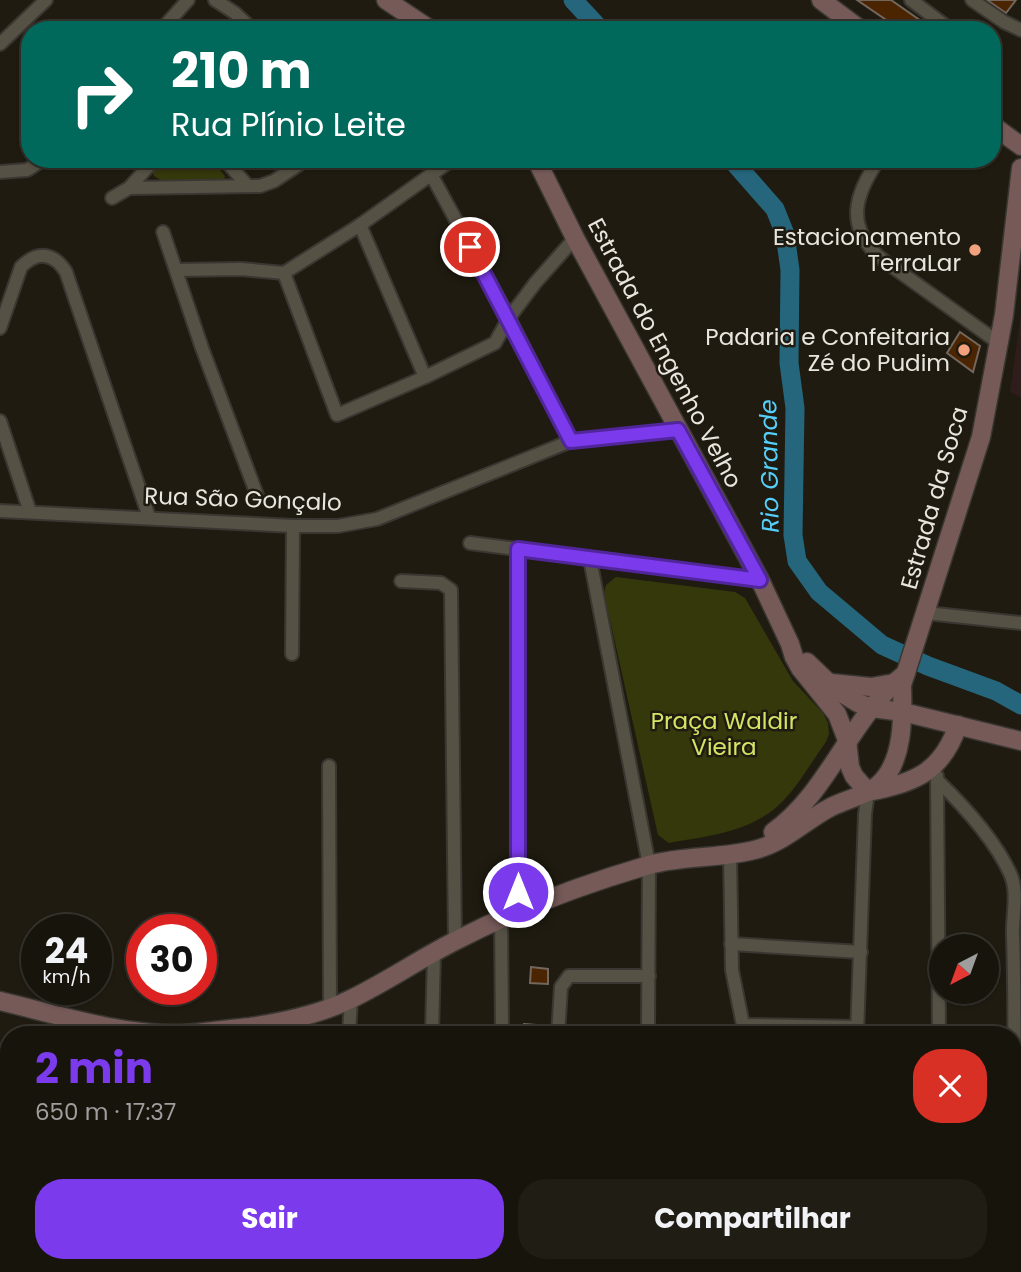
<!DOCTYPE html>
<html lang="pt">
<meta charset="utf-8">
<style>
body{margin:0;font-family:Poppins,sans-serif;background:#201d15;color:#f1f3f6;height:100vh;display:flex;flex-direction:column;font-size:26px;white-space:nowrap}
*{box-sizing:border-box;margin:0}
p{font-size:23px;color:#9e9e9d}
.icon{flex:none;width:38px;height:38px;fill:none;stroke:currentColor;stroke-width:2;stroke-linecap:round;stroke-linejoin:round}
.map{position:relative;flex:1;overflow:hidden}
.panel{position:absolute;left:0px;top:1026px;width:1022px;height:247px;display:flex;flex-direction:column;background:#17140c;border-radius:28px 28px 0 0;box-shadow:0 2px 5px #0004,0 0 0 2px #36332d}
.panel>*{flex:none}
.hud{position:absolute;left:21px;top:21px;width:980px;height:147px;border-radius:28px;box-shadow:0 2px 5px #0004,0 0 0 2px #36332d;background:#00695c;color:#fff;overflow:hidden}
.needle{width:46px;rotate:221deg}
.controls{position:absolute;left:929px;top:934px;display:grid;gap:14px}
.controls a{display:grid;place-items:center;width:70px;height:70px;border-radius:50%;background:#17140c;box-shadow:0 2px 5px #0004,0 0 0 2px #36332d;font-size:35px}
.speed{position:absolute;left:21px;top:914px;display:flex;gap:14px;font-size:35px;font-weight:700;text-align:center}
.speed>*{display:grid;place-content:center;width:91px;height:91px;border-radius:50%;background:#17140c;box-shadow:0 2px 5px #0004,0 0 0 2px #36332d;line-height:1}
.speed small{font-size:18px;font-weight:400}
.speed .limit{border:10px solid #d22;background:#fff;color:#111}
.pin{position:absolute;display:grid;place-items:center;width:60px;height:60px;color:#fff;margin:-30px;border:4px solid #fff;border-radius:50%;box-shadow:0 2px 7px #0007}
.me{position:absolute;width:77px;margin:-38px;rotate:0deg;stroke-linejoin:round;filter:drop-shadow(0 0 5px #0008)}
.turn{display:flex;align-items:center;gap:24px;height:147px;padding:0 35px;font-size:32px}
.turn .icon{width:91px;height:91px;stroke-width:2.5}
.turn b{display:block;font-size:49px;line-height:60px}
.round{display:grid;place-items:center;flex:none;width:74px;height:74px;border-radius:28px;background:#201d15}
.overview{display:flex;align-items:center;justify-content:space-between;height:119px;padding:0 35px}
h1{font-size:42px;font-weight:700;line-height:52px;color:#7c3aed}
.primary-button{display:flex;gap:14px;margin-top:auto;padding:14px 35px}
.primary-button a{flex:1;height:80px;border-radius:28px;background:#7c3aed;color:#fff;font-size:28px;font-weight:700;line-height:80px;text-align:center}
.primary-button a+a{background:#201d15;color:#f1f3f6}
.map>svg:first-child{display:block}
.commercial{fill:#2f1d1b}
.green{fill:#34380b}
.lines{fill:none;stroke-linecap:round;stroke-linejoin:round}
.river{stroke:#25667c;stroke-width:19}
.building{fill:#4b2402;stroke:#72665d;stroke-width:2}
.street-casing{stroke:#3a3732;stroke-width:16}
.secondary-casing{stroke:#3a3732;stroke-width:21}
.street{stroke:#555144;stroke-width:12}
.secondary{stroke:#755a58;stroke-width:18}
.route-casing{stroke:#51269a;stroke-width:18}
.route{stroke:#7c3aed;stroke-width:12}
.poi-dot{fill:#f2a17e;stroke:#1f1b10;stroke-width:2.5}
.labels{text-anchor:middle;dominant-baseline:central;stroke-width:5;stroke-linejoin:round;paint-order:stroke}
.poi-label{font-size:23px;fill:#e8e6de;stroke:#1f1b10;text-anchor:end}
.street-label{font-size:23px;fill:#e8e6de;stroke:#1f1b10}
.park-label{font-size:23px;fill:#d6e464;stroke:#1f1b10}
.water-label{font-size:24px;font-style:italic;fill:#55cff9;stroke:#1f1b10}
</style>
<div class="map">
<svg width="1021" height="1272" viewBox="0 0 1021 1272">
<rect width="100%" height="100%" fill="#1f1b10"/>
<!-- commercial -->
<polygon class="commercial" points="1021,313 1021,398 1010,392"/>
<!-- green -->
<g class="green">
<polygon points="154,159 211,159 225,176 224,181 162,181 154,176 151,169"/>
<path d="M 616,577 L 735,592 L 745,598 L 793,681 L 823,713 L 828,723 L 829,734 L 826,742 C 812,761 800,783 784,800 C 754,832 710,836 669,843 L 658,835 L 604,593 L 606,585 Z"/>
<rect x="558" y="1264" width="36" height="8"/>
</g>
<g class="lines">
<!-- river -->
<g class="river">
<polyline points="573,0 601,30"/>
<polyline points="731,159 775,209 785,234 790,270 789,363 795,408 793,535 797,561 819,592 882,645 928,666 996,691 1021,705"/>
</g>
</g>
<!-- building -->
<g class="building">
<polygon points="857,0 891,0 934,30 901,30"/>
<polygon points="987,0 1016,0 1006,13"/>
<polygon points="960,332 980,346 973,372 947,353"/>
<polygon points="531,967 548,969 548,984 530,983"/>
<polygon points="524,1024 549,1026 549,1034 524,1034"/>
</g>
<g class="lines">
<!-- street casing -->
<g class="street-casing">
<g id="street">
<polyline points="215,0 235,13 253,30"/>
<polyline points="911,0 951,30"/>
<polyline points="972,0 1004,22 1021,30"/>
<polyline points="161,30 188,0"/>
<polyline points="0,44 46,0"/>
<polyline points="224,159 247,185"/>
<path d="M 879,159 C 855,194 845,225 879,257 L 999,343"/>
<polyline points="0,172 27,170 44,159"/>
<polyline points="432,176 509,318 571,441"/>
<polyline points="129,188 260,186 274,181 307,159"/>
<polyline points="112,198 129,188 155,159"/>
<polyline points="360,225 425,377"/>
<polyline points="163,232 202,348 257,495"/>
<polyline points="177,270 241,269 284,273 360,225 453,159"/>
<polyline points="284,273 337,415 425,377 495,343 509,318 536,282 575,238"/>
<path d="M 0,328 L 21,267 C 38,250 54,253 66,272 L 149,517"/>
<polyline points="0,421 30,512"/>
<polyline points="0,511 293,526 338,526 377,519 571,441 678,430"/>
<polyline points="470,543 760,580"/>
<polyline points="590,559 649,865 648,1034"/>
<polyline points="401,581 441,583 451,590 455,941"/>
<polyline points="926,613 1021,623"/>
<polyline points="292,654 293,526"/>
<polyline points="329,766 330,1008"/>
<polyline points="937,776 939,1034"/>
<path d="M 937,780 C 964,806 994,839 1010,873 C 1019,893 1012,915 1013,936 C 1016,1022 1014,1108 1013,1193"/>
<polyline points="730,854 732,970 743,1025 743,1034"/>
<polyline points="518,910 518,549"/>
<polyline points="501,918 502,1034"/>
<polyline points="731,944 861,952"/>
<polyline points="743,1025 857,1027"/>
<polyline points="349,1034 351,999"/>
<polyline points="432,1034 434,953"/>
<polyline points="558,1034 561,987 569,976 649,976"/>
<polyline points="857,1034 865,814 868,792"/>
<polyline points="0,1061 9,1064"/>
<polyline points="0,1168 9,1171"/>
<polyline points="0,1236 9,1236"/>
<polyline points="64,1264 73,1272"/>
<polyline points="644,1264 644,1272"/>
<polyline points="231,1272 233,1264"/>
<polyline points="327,1272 327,1264"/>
<polyline points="428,1272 428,1264"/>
<polyline points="484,1272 484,1264"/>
<polyline points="740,1272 740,1264"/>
<polyline points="802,1272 802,1264"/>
<polyline points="927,1272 928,1264"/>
<polyline points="1011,1272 1011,1264"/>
</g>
</g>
<!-- secondary casing -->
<g class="secondary-casing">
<g id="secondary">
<polyline points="386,0 431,30"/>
<polyline points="821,0 861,30"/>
<polyline points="992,125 1021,146"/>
<path d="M 536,159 L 575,238 L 760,580 L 790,644 L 794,657 L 800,668 L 837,714 L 847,740 L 850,767 L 854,776 L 868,792 C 915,783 942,772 958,725"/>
<polyline points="807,662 835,689 858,703 872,708 903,712 1021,741"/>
<polyline points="831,683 871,687 894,683"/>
<path d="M 773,832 C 830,791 850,717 906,673"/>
<path d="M 0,1001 C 59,1015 120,1035 181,1034 C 204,1033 227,1029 250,1027 C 283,1022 321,1014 351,999 C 388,981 421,958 457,940 C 517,909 584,884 649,865 C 684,855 723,859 758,849 C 786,841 806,820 831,807 C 847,799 865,796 878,785 C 904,763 903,716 902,685 L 981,437 L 1004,315 L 1021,168"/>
</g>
</g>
<!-- street -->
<use href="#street" class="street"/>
<!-- secondary -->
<use href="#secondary" class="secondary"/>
</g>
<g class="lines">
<!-- route casing -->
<g class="route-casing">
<polyline id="route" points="470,247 571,441 678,430 760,580 518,549 518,892"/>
</g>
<!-- route -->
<use href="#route" class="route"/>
</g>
<!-- markers -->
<g class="poi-dot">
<circle cx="975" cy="250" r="7"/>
<circle cx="964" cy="350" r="7"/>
</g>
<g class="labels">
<!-- poi labels -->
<g class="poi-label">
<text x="961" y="237">Estacionamento<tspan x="961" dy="26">TerraLar</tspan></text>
<text x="950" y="337">Padaria e Confeitaria<tspan x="950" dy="26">Zé do Pudim</tspan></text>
</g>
<!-- street labels -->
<g class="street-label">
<text transform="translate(665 353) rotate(62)">Estrada do Engenho Velho</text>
<text transform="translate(934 498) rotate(-74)">Estrada da Soca</text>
<text transform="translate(243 499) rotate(2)">Rua São Gonçalo</text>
</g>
<!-- park labels -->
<g class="park-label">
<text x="724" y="721">Praça Waldir<tspan x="724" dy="26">Vieira</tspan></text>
</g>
<!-- water labels -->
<g class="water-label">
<text transform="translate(769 466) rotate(-91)">Rio Grande</text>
</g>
</g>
</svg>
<div class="controls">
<a><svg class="needle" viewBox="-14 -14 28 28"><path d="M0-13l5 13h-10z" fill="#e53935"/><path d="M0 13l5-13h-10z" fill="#9e9e9d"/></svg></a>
</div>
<div class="speed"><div>24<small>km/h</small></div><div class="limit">30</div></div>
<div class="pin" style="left:470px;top:247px;background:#d93025"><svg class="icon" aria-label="arrive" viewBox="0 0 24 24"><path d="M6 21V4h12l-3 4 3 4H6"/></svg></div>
<svg class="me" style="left:518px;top:892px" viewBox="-20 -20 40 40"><circle r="17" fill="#7c3aed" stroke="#fff" stroke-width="3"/><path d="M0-11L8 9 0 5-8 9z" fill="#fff"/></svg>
<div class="hud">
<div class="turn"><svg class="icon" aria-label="right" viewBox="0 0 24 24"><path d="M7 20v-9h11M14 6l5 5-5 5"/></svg><div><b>210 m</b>Rua Plínio Leite</div></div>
</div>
<section class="panel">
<div class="overview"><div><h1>2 min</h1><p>650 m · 17:37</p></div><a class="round" style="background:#d93025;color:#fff"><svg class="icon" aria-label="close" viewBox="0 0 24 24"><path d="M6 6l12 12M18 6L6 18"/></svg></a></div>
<div class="primary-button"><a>Sair</a><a>Compartilhar</a></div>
</section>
</div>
